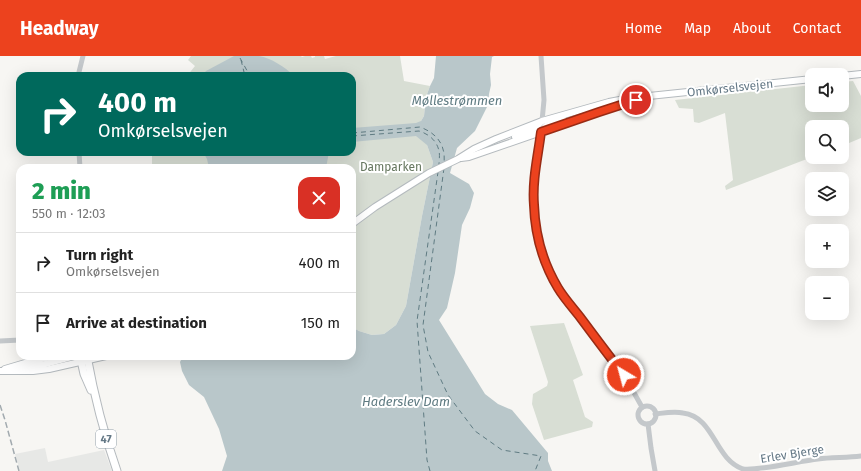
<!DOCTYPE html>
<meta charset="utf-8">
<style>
body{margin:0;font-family:"Fira Sans",sans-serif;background:#f2f2f2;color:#222;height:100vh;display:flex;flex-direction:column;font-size:15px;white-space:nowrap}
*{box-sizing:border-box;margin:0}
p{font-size:13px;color:#767676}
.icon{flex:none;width:22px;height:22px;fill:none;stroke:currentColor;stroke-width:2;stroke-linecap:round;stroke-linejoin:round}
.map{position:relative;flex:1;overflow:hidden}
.sheet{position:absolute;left:16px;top:108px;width:340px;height:196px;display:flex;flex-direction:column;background:#fff;border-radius:12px;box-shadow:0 4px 16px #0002}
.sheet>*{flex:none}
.guide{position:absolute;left:16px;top:16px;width:340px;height:84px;border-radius:12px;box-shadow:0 4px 16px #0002;background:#00695c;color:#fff;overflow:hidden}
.buttons{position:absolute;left:805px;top:12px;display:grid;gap:8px}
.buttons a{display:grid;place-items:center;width:44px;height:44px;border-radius:8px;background:#fff;box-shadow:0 4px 16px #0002;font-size:20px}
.pin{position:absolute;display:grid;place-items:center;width:34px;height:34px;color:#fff;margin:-17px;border:2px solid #fff;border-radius:50%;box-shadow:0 1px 4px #0007}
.me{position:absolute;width:44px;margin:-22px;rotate:323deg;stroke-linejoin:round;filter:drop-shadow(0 0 3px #0008)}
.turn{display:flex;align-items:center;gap:14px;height:84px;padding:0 16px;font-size:18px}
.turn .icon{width:52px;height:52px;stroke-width:2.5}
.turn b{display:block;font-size:28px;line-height:34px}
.round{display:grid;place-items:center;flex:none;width:42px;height:42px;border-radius:12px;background:#f2f2f2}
.headline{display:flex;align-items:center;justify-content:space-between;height:68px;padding:0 16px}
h1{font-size:24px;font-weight:800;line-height:30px;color:#1e9e55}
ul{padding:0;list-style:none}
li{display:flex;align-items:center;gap:12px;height:60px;padding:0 16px;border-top:1px solid #e0e0e0}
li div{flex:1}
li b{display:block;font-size:15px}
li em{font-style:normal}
header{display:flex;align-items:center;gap:24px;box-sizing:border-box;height:56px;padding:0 20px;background:#ec421e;color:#fff}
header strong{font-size:19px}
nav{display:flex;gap:22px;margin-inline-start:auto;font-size:14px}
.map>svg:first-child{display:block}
.built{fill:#e7e8e6}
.green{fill:#d8ded4}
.water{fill:#b9c7ca}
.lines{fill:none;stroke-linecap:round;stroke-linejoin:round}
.ferry{stroke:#5f7b82;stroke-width:1;stroke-dasharray:5 4;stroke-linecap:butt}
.secondary-casing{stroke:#b4babe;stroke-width:8}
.primary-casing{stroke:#b5babe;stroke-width:9}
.tertiary{stroke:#c4c8cb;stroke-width:5}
.secondary{stroke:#fff;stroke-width:6}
.primary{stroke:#fff;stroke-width:7}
.rail{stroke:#a2aaaf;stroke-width:1.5;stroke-dasharray:6 3;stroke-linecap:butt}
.route-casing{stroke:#992b14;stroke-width:10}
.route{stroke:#ec421e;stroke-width:7}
.labels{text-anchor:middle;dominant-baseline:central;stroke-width:4;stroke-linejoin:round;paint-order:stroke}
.shield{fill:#fff;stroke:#92a0aa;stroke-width:1}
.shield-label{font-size:11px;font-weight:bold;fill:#647886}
.street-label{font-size:12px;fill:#647886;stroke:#fff}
.park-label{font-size:12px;fill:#66775f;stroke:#fff}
.water-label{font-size:13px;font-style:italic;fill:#5f7b82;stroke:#fff}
</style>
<header>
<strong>Headway</strong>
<nav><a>Home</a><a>Map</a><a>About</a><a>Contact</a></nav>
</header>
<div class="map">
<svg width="861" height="415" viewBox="0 0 861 415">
<rect width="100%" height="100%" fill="#f7f6f3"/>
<!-- built -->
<polygon class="built" points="45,392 48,406 104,394 112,415 20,415 15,398"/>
<!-- green -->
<g class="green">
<polygon points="191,0 301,0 302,1 305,0 311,0 312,2 315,1 315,0 324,0 325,3 336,0 400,0 404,25 430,30 426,41 424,60 421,65 427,89 433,106 422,160 406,250 396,269 384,278 372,279 359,275 352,271 352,112 152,112 152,96 352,96 352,20 187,20 195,10 188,4"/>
<polygon points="853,25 861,40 861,82 842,90 842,71 812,71 812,101 726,134 725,130 733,124 725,57 699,67 694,66 693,53 679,52 675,44 812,29 812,49 842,49 842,26"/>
<polygon points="564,267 583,319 573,324 585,361 593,366 592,371 544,384 532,348 533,338 547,330 548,326 530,270"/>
</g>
<!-- water -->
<g class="water">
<path d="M 234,0 C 242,0 251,0 259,0 C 271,2 285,11 294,20 L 202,20 L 206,15 Z"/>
<polygon points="436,0 494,0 492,1 490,18 491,29 489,38 488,49 475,75 457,92 450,117 469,128 474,137 470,152 462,169 455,217 447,252 439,264 485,338 498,348 512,354 548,397 548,405 552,415 222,415 227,400 219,373 204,341 189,329 182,315 180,306 183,300 352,300 352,271 359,275 372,279 384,278 396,269 406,250 422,160 433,106 427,89 416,80 352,86 352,72 416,67 421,65 424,60 426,41 430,30 434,22"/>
<polygon points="203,96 329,96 326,112 209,112 207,103"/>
</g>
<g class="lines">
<!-- ferry -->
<g class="ferry">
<polyline points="240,2 250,20"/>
<polyline points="241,4 245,20"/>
<path d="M 352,77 L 420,71 C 436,77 446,88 444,107"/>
<path d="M 352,80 L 419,75 C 429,78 437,85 439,95 C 440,99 439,105 439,109"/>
<polyline points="444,112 423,269 428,296 448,339 475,375 502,394 541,400 535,415"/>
<polyline points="430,415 427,404 417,265 438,116"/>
</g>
<!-- secondary casing -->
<g class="secondary-casing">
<g id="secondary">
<polyline points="842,20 861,18"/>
<polyline points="541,76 546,70 563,63"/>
<path d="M 515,81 C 525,77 534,75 541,66"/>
<polyline points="461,102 469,101 599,56 635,45"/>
<polyline points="352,168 375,151 429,117 458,103 474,93 496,83 542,65 609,46 630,42 812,23"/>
<polyline points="19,312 45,308 75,300"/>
<polyline points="5,313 32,305 55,300"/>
<polyline points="0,315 33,315 49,313 106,300"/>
</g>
</g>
<!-- primary casing -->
<g class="primary-casing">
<g id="primary">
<polyline points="80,300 84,318 91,334"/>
<path d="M 87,300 C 94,339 104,378 117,415"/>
</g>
</g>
<!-- tertiary -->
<g class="tertiary">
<polyline points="541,0 544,44 541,76 535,115 533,147 535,164 538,181 542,197 549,215 558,233 624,319 642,351"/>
<polyline points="78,20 83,0"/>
<polyline points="79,96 80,112"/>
<polyline points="0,285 20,284"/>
<circle cx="647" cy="359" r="9"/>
<path d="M 655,358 C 664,357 674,355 683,357 C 715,361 714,403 743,413 C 760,415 799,405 818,403 C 832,401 847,402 861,400"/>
<polyline points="648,368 651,392 655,415"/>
</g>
<!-- secondary -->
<use href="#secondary" class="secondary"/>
<!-- primary -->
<use href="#primary" class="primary"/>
<!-- rail -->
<polyline class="rail" points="0,349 5,364 19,415"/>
</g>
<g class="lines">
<!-- route casing -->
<g class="route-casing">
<path id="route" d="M 624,319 C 609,300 595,281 580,261 C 573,252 564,242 558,232 C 543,207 535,178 534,149 C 532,124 538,100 541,76 L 599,56 L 636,44"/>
</g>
<!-- route -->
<use href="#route" class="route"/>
</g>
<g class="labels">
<!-- shield labels -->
<rect class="shield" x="96" y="374" width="20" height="18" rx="3"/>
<g class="shield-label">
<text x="106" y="383">47</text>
</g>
<!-- street labels -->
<g class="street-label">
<text transform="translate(730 32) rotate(-6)">Omkørselsvejen</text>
<text transform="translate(792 398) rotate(-9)">Erlev Bjerge</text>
</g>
<!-- park labels -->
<g class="park-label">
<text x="391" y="111">Damparken</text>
</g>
<!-- water labels -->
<g class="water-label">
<text x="457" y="44">Møllestrømmen</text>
<text x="406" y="345">Haderslev Dam</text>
</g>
</g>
</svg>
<div class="buttons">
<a><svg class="icon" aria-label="sound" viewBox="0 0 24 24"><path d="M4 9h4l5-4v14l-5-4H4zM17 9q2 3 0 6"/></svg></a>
<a><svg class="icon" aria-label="search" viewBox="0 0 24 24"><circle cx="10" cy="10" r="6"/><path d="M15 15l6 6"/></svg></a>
<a><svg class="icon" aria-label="layers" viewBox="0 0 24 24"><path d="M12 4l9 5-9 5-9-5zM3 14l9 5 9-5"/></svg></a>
<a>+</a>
<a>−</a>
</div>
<div class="pin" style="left:636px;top:44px;background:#d93025"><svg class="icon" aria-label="arrive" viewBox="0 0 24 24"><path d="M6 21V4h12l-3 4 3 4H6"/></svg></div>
<svg class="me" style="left:624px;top:319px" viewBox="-20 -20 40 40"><circle r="17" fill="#ec421e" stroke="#fff" stroke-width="3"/><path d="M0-11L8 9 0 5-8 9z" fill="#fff"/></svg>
<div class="guide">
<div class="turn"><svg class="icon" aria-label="right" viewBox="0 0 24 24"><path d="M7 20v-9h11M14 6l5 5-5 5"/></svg><div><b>400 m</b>Omkørselsvejen</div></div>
</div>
<section class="sheet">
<div class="headline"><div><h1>2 min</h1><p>550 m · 12:03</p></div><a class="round" style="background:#d93025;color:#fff"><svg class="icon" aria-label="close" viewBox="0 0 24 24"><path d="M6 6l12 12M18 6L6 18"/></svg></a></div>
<ul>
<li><svg class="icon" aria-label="right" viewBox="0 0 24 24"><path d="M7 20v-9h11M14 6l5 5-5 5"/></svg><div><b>Turn right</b><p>Omkørselsvejen</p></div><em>400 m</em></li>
<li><svg class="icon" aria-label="arrive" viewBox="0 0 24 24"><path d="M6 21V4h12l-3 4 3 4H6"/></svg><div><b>Arrive at destination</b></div><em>150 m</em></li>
</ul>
</section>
</div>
